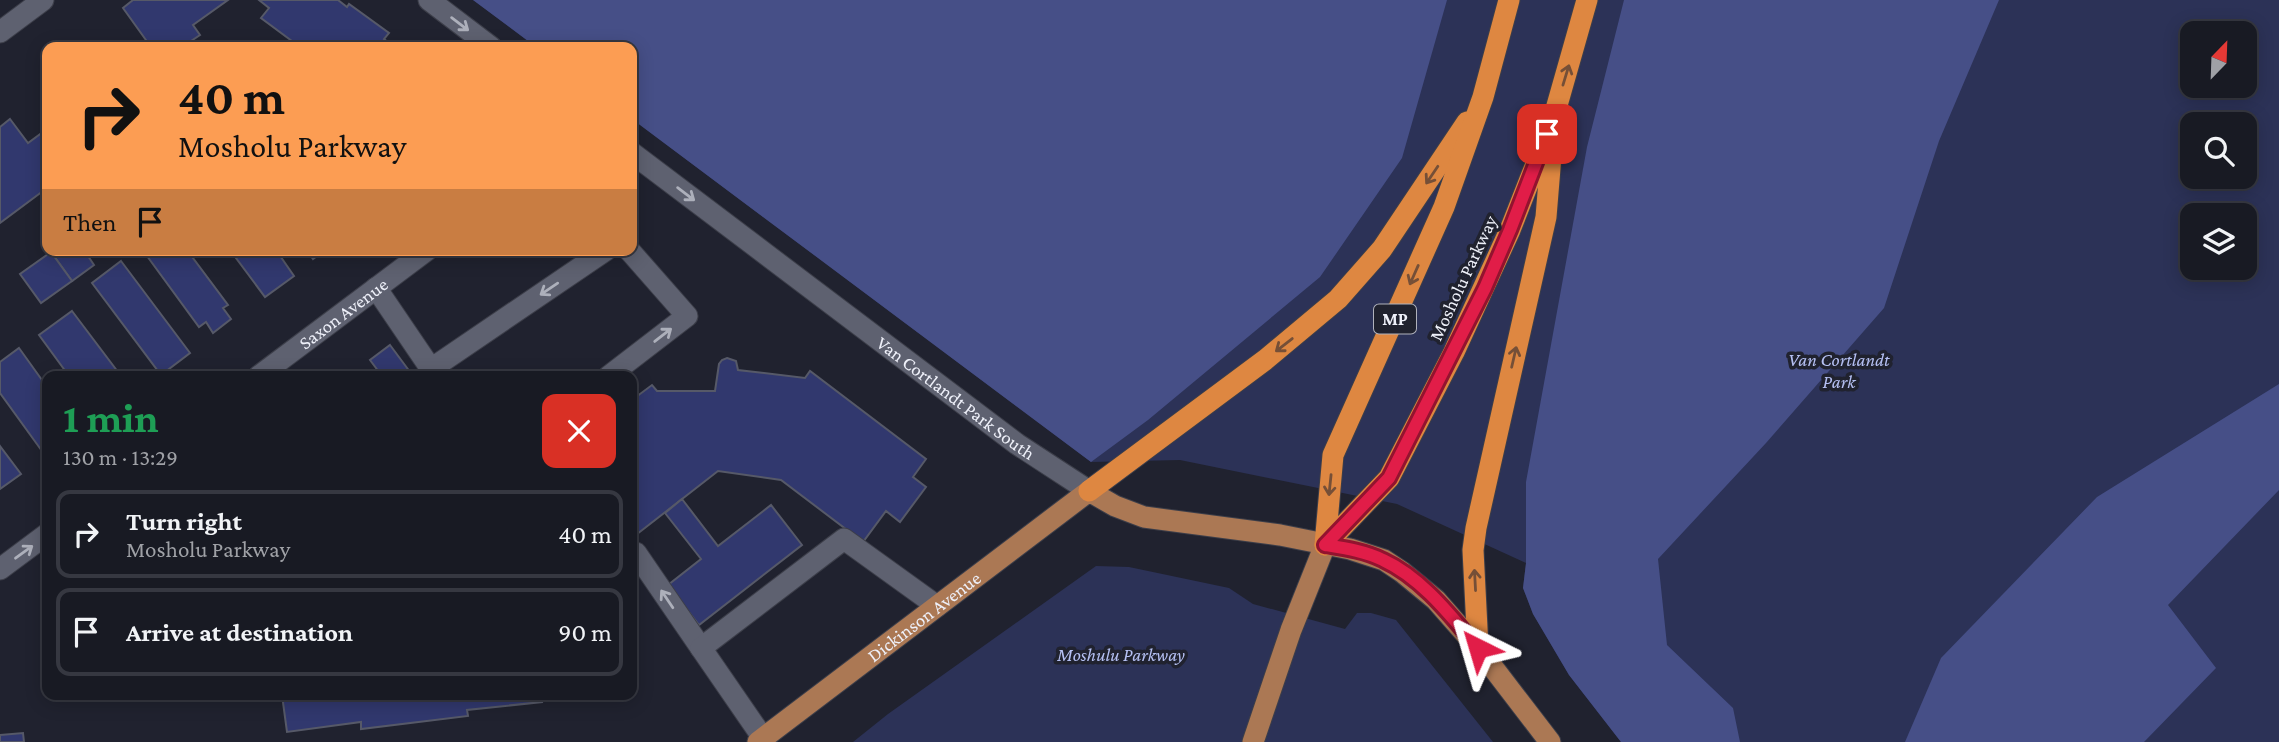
<!DOCTYPE html>
<meta charset="utf-8">
<style>
body{margin:0;font-family:"Crimson Pro",serif;background:#252730;color:#f1f3f6;height:100vh;display:flex;flex-direction:column;font-size:26px;white-space:nowrap}
*{box-sizing:border-box;margin:0}
p{font-size:23px;color:#9fa1a6}
.icon{flex:none;width:38px;height:38px;fill:none;stroke:currentColor;stroke-width:2;stroke-linecap:round;stroke-linejoin:round}
.map{position:relative;flex:1;overflow:hidden}
.details{position:absolute;left:42px;top:371px;width:595px;height:329px;display:flex;flex-direction:column;background:#181a23;border-radius:14px;box-shadow:0 4px 18px #0003,0 0 0 2px #363841}
.details>*{flex:none}
.guide{position:absolute;left:42px;top:42px;width:595px;height:214px;border-radius:14px;box-shadow:0 4px 18px #0003,0 0 0 2px #363841;background:#fc9d53;color:#111;overflow:hidden}
.needle{width:46px;rotate:23deg}
.fabs{position:absolute;left:2180px;top:21px;display:grid;gap:14px}
.fabs a{display:grid;place-items:center;width:77px;height:77px;border-radius:14px;background:#181a23;box-shadow:0 4px 18px #0003,0 0 0 2px #363841;font-size:35px}
.pin{position:absolute;display:grid;place-items:center;width:60px;height:60px;color:#fff;margin:-30px;border-radius:14px;box-shadow:0 4px 10px #0006}
.me{position:absolute;width:77px;margin:-38px;rotate:320deg;stroke-linejoin:round;filter:drop-shadow(0 0 5px #0008)}
.turn{display:flex;align-items:center;gap:24px;height:147px;padding:0 21px;font-size:32px}
.turn .icon{width:91px;height:91px;stroke-width:2.5}
.turn b{display:block;font-size:49px;line-height:60px}
.then{display:flex;align-items:center;height:66px;padding:0 21px;background:#0003;gap:14px;font-size:26px}
.round{display:grid;place-items:center;flex:none;width:74px;height:74px;border-radius:14px;background:#252730}
.headline{display:flex;align-items:center;justify-content:space-between;height:119px;padding:0 21px}
h1{font-size:42px;font-weight:700;line-height:52px;color:#1e9e55}
ul{padding:0;list-style:none}
li{display:flex;align-items:center;gap:21px;height:88px;margin:0 14px 10px;padding:0 7px;border:4px solid #363841;border-radius:14px}
li div{flex:1}
li b{display:block;font-size:26px}
li em{font-style:normal}
.map>svg:first-child{display:block}
.green{fill:#2c3257;fill-rule:evenodd}
.forest{fill:#464f87}
.building{fill:#31386e;stroke:#565968;stroke-width:2}
.lines{fill:none;stroke-linecap:round;stroke-linejoin:round}
.minor-casing{stroke:#3c3e49;stroke-width:23}
.major-casing{stroke:#3c3e49;stroke-width:23}
.highway-casing{stroke:#3c3e49;stroke-width:23}
.minor{stroke:#5e6170;stroke-width:21}
.major{stroke:#ab7854;stroke-width:21}
.highway{stroke:#de8741;stroke-width:21}
.oneway{stroke:#adb0bb}
.oneway2{stroke:#754f37}
.route-casing{stroke:#92132f;stroke-width:18}
.route{stroke:#e11d48;stroke-width:12}
.labels{text-anchor:middle;dominant-baseline:central;stroke-width:7;stroke-linejoin:round;paint-order:stroke}
.shield{fill:#20222f;stroke:#b0b2bc;stroke-width:2}
.shield-label{font-size:18px;font-weight:bold;fill:#eef0f9}
.street-label{font-size:19px;fill:#eef0f9;stroke:#20222f}
.park-label{font-size:19px;font-style:italic;fill:#b5c0f3;stroke:#20222f}
</style>
<div class="map">
<svg width="2279" height="742" viewBox="0 0 2279 742">
<rect width="100%" height="100%" fill="#20222f"/>
<!-- green -->
<g class="green">
<path d="M 473,0 L 2279,0 L 2279,742 L 1621,742 L 1569,675 L 1533,614 L 1523,588 L 1526,563 L 1397,504 L 1180,460 L 1091,462 L 632,119 L 632,47 L 536,47 ZM 2193,33 L 2245,33 L 2245,86 L 2193,86 ZM 2193,124 L 2245,124 L 2245,177 L 2193,177 ZM 2193,215 L 2245,215 L 2245,268 L 2193,268 Z"/>
<polygon points="1096,566 1129,567 1229,588 1253,604 1345,629 1357,613 1371,613 1396,620 1493,742 853,742 888,714"/>
</g>
<!-- forest -->
<g class="forest">
<polygon points="473,0 1447,0 1402,158 1320,277 1148,420 1091,462 632,119 632,47 536,47"/>
<polygon points="1624,0 1999,0 1939,141 1884,308 1766,443 1658,559 1667,645 1733,708 1740,742 1621,742 1569,675 1533,614 1523,588 1526,563 1526,482 1587,147"/>
<polygon points="2279,384 2279,490 2168,605 2216,668 2144,742 1905,742 1941,658 2097,497"/>
</g>
<!-- building -->
<g class="building">
<polygon points="133,0 228,0 193,25 200,35 182,47 151,47 123,8"/>
<polygon points="259,0 338,0 347,7 349,4 389,33 384,39 394,47 300,47 261,18 269,8"/>
<polygon points="10,119 28,143 47,129 47,188 0,223 0,127"/>
<polygon points="53,250 84,250 94,265 72,281 51,252"/>
<polygon points="155,250 187,250 228,305 223,308 231,319 213,333 206,322 199,327 147,256"/>
<polygon points="230,250 276,250 294,276 265,297"/>
<polygon points="307,250 325,250 313,259"/>
<polygon points="51,252 72,281 41,303 20,274"/>
<polygon points="121,261 190,353 161,375 92,283"/>
<polygon points="72,311 121,376 69,376 39,335"/>
<polygon points="390,345 413,376 382,376 370,360"/>
<polygon points="19,348 47,387 47,458 0,393 0,362"/>
<polygon points="727,358 736,361 738,370 805,378 810,371 926,459 913,477 926,487 900,522 886,511 863,542 781,480 718,471 632,538 632,400 652,385 657,391 715,391 719,364 722,360"/>
<polygon points="0,446 21,474 0,489"/>
<polygon points="682,499 718,546 771,505 802,545 699,625 668,585 701,559 665,513"/>
<polygon points="282,695 541,695 542,702 467,710 468,716 361,729 361,722 287,732"/>
<polygon points="23,733 24,742 0,742 0,735"/>
</g>
<g class="lines">
<!-- minor casing -->
<g class="minor-casing">
<g id="minor">
<polyline points="429,0 491,47"/>
<polyline points="0,32 43,0"/>
<path id="s1" d="M 632,153 L 1017,444 L 1089,491"/>
<polyline points="376,288 431,369 606,250"/>
<path id="s2" d="M 259,376 L 427,250"/>
<polyline points="609,376 687,316 629,250"/>
<polyline points="632,555 636,553 701,648"/>
<polyline points="0,569 47,534"/>
<polyline points="763,738 701,648 844,539 937,606"/>
</g>
</g>
<!-- major casing -->
<g class="major-casing">
<g id="major">
<path id="s3" d="M 758,742 L 1089,491 L 1115,506 L 1144,517 L 1280,535 L 1350,549 L 1384,560 L 1402,572 L 1436,600 L 1478,648 L 1550,742"/>
<polyline points="1253,742 1291,630 1325,545"/>
</g>
</g>
<!-- highway casing -->
<g class="highway-casing">
<g id="highway">
<polyline points="1089,491 1265,360 1338,299 1382,249 1467,122"/>
<polyline points="1325,545 1389,478 1454,352 1510,230 1534,169 1554,116 1587,0"/>
<polyline points="1325,545 1333,455 1444,207 1483,97 1509,0"/>
<polyline points="1478,648 1473,550 1476,528 1546,217 1552,144"/>
</g>
</g>
<!-- minor -->
<use href="#minor" class="minor"/>
<!-- major -->
<use href="#major" class="major"/>
<!-- highway -->
<use href="#highway" class="highway"/>
</g>
<!-- one-way arrows -->
<defs><path id="oneway-shaft" d="M-6 0H5M1.5-3L5.5 0L1.5 3" fill="none" stroke-width="1.6" stroke-linecap="round" stroke-linejoin="round" transform="scale(1.75)"/></defs>
<g class="oneway">
<use href="#oneway-shaft" transform="translate(460 24) rotate(37)"/>
<use href="#oneway-shaft" transform="translate(686 194) rotate(37)"/>
<use href="#oneway-shaft" transform="translate(549 289) rotate(146)"/>
<use href="#oneway-shaft" transform="translate(663 335) rotate(-38)"/>
<use href="#oneway-shaft" transform="translate(24 552) rotate(-36)"/>
<use href="#oneway-shaft" transform="translate(667 599) rotate(-124)"/>
</g>
<g class="oneway2">
<use href="#oneway-shaft" transform="translate(1566 75) rotate(-73)"/>
<use href="#oneway-shaft" transform="translate(1432 175) rotate(124)"/>
<use href="#oneway-shaft" transform="translate(1414 275) rotate(114)"/>
<use href="#oneway-shaft" transform="translate(1284 345) rotate(142)"/>
<use href="#oneway-shaft" transform="translate(1514 357) rotate(-77)"/>
<use href="#oneway-shaft" transform="translate(1330 485) rotate(96)"/>
<use href="#oneway-shaft" transform="translate(1475 580) rotate(-93)"/>
</g>
<g class="lines">
<!-- route casing -->
<g class="route-casing">
<path id="route" d="M 1478,648 C 1451,616 1422,578 1383,560 C 1365,551 1344,548 1325,545 L 1389,478 L 1485,288 L 1510,230 L 1547,134"/>
</g>
<!-- route -->
<use href="#route" class="route"/>
</g>
<g class="labels">
<!-- shield labels -->
<rect class="shield" x="1374" y="304.5" width="42" height="29" rx="5"/>
<g class="shield-label">
<text x="1395" y="319">MP</text>
</g>
<!-- street labels -->
<g class="street-label">
<text transform="translate(1463 278) rotate(-65)">Mosholu Parkway</text>
<text stroke="none"><textPath href="#s2" startOffset="105">Saxon Avenue</textPath></text>
<text stroke="none"><textPath href="#s1" startOffset="406">Van Cortlandt Park South</textPath></text>
<text stroke="none"><textPath href="#s3" startOffset="208">Dickinson Avenue</textPath></text>
</g>
<!-- park labels -->
<g class="park-label">
<text x="1839" y="359">Van Cortlandt<tspan x="1839" dy="22">Park</tspan></text>
<text x="1121" y="654">Moshulu Parkway</text>
</g>
</g>
</svg>
<div class="fabs">
<a><svg class="needle" viewBox="-14 -14 28 28"><path d="M0-13l5 13h-10z" fill="#e53935"/><path d="M0 13l5-13h-10z" fill="#9fa1a6"/></svg></a>
<a><svg class="icon" aria-label="search" viewBox="0 0 24 24"><circle cx="10" cy="10" r="6"/><path d="M15 15l6 6"/></svg></a>
<a><svg class="icon" aria-label="layers" viewBox="0 0 24 24"><path d="M12 4l9 5-9 5-9-5zM3 14l9 5 9-5"/></svg></a>
</div>
<div class="pin" style="left:1547px;top:134px;background:#d93025"><svg class="icon" aria-label="arrive" viewBox="0 0 24 24"><path d="M6 21V4h12l-3 4 3 4H6"/></svg></div>
<svg class="me" style="left:1478px;top:648px" viewBox="-20 -20 40 40"><path d="M0-17L14 15 0 8-14 15z" fill="#e11d48" stroke="#fff" stroke-width="4"/></svg>
<div class="guide">
<div class="turn"><svg class="icon" aria-label="right" viewBox="0 0 24 24"><path d="M7 20v-9h11M14 6l5 5-5 5"/></svg><div><b>40 m</b>Mosholu Parkway</div></div>
<div class="then">Then<svg class="icon" aria-label="arrive" viewBox="0 0 24 24"><path d="M6 21V4h12l-3 4 3 4H6"/></svg></div>
</div>
<section class="details">
<div class="headline"><div><h1>1 min</h1><p>130 m · 13:29</p></div><a class="round" style="background:#d93025;color:#fff"><svg class="icon" aria-label="close" viewBox="0 0 24 24"><path d="M6 6l12 12M18 6L6 18"/></svg></a></div>
<ul>
<li><svg class="icon" aria-label="right" viewBox="0 0 24 24"><path d="M7 20v-9h11M14 6l5 5-5 5"/></svg><div><b>Turn right</b><p>Mosholu Parkway</p></div><em>40 m</em></li>
<li><svg class="icon" aria-label="arrive" viewBox="0 0 24 24"><path d="M6 21V4h12l-3 4 3 4H6"/></svg><div><b>Arrive at destination</b></div><em>90 m</em></li>
</ul>
</section>
</div>
